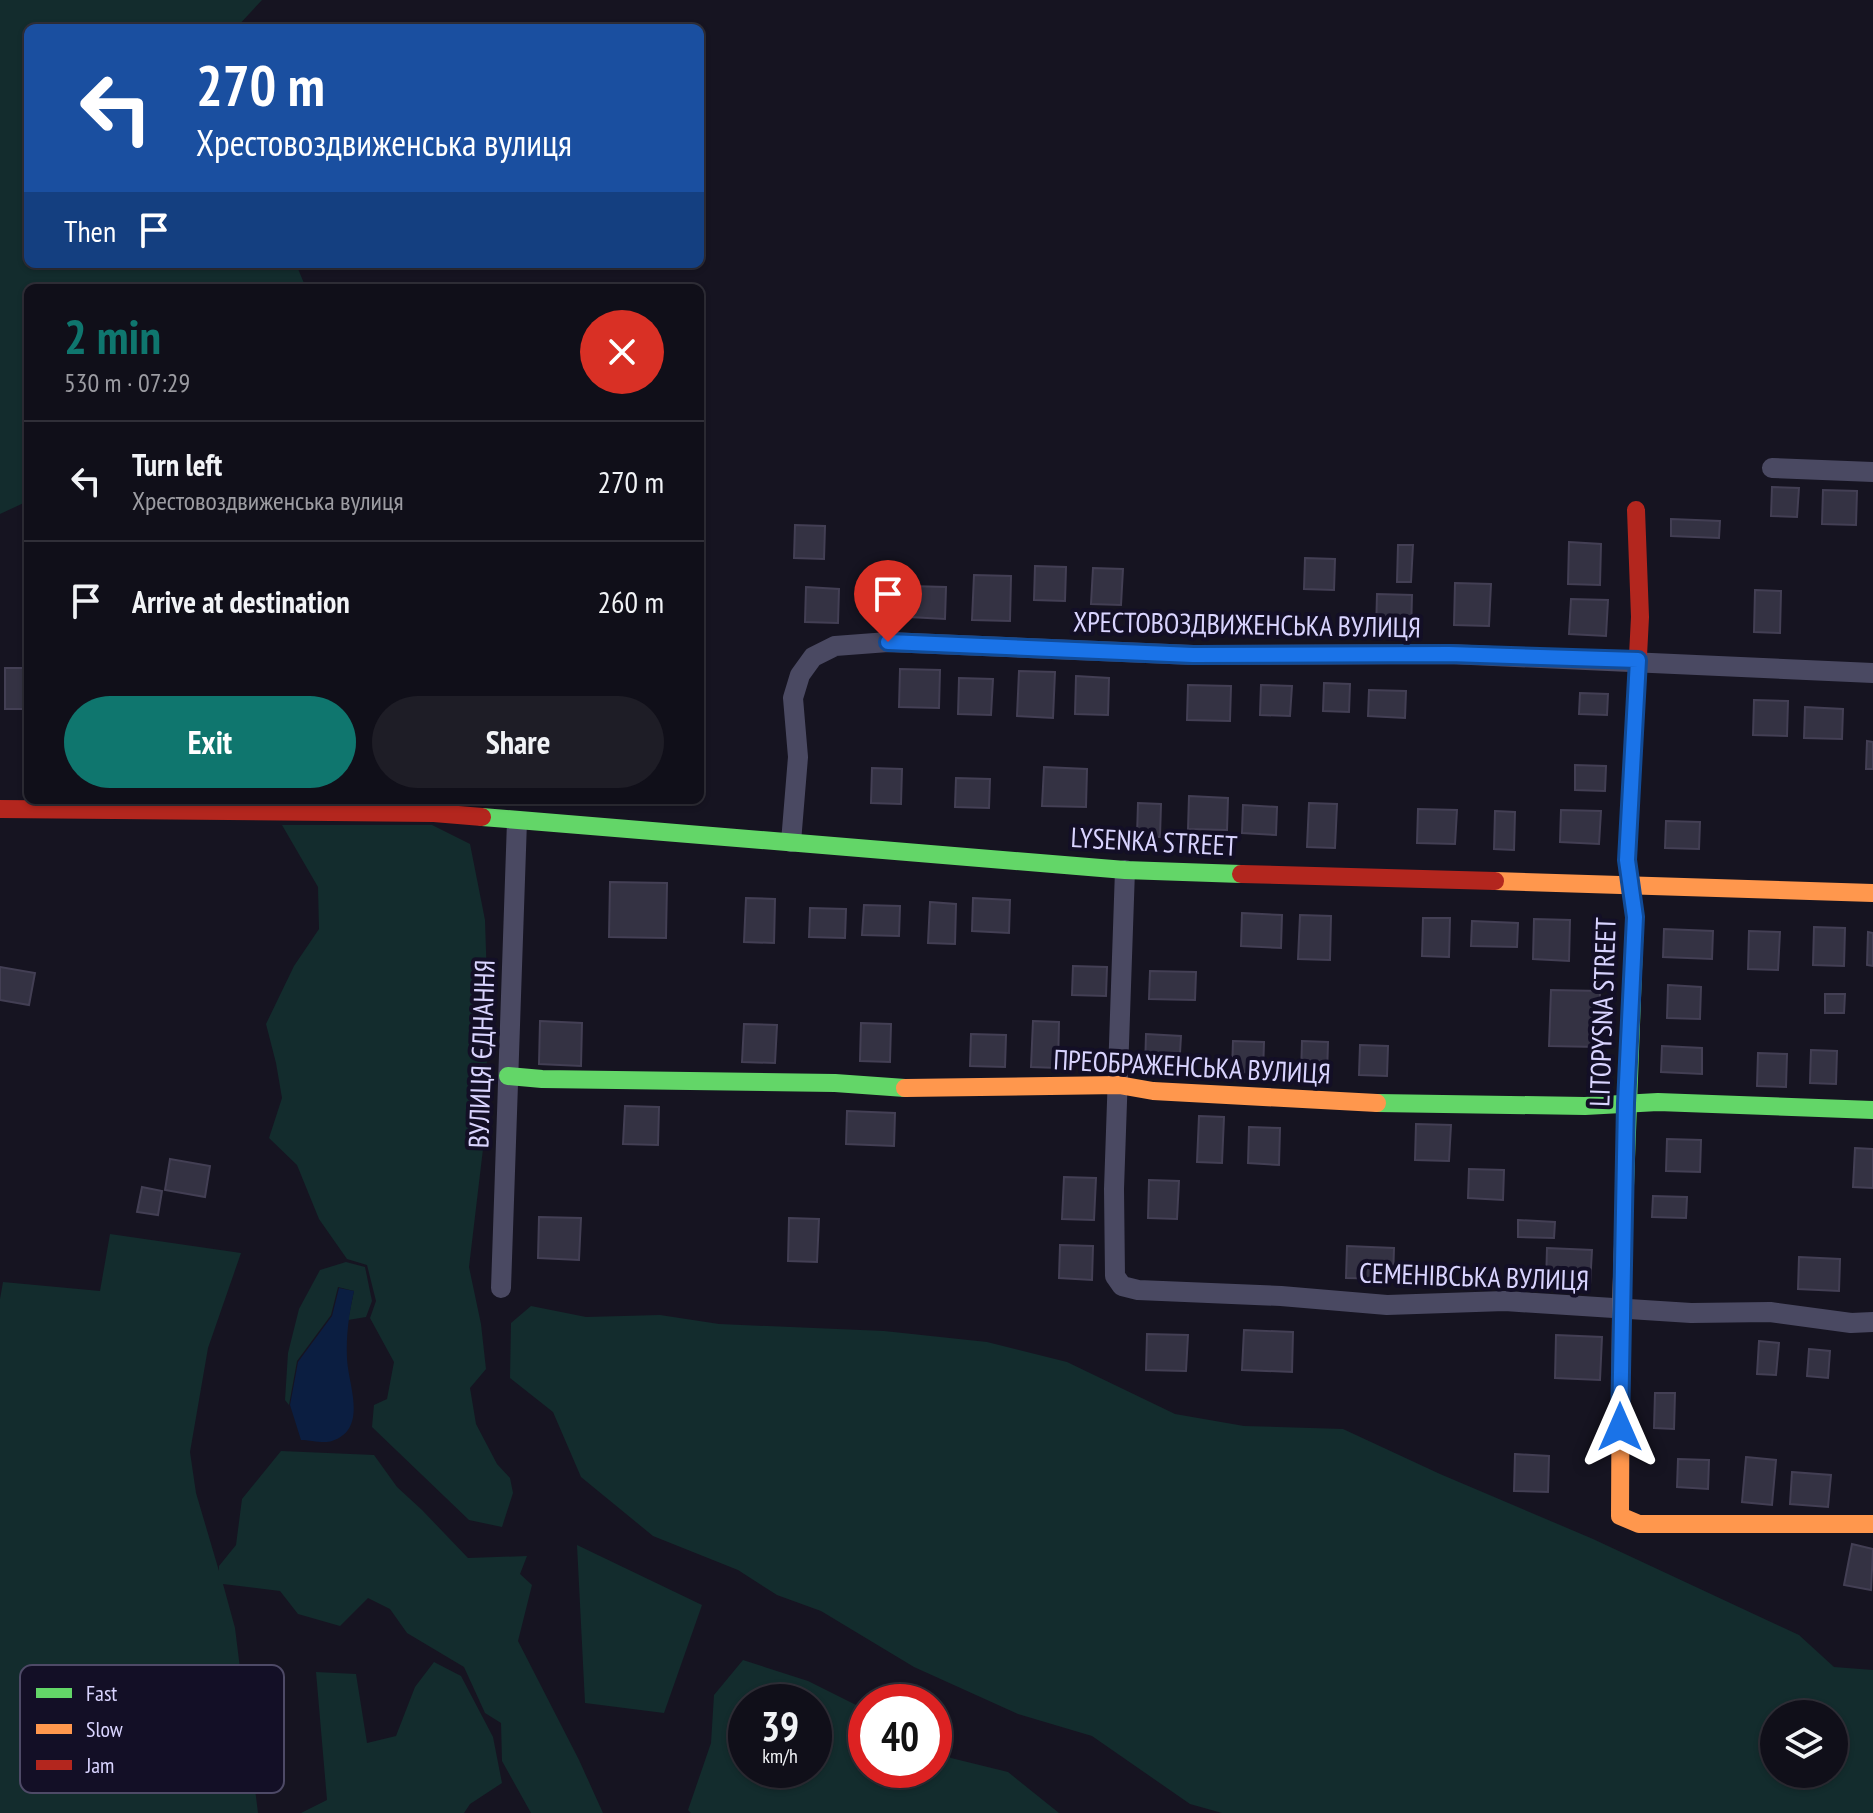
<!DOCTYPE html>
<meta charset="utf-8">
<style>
body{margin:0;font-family:"PT Sans Narrow",sans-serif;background:#1e1d26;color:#f1f3f6;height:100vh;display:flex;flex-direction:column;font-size:30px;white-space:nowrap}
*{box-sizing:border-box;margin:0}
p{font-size:26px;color:#9c9ca2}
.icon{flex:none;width:44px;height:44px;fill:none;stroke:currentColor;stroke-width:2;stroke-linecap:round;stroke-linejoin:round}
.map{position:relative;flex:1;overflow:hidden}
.drawer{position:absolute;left:24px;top:284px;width:680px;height:520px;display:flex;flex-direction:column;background:#100f19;border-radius:12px;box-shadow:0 2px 6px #0004,0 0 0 2px #302f38}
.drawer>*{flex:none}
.guide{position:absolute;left:24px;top:24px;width:680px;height:244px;border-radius:12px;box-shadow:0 2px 6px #0004,0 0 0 2px #302f38;background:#1a4fa0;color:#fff;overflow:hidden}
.controls{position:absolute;left:1760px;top:1700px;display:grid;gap:16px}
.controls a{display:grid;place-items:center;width:88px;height:88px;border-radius:50%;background:#100f19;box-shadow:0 2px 6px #0004,0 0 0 2px #302f38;font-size:40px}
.speed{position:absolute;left:728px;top:1684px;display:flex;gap:16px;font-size:40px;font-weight:700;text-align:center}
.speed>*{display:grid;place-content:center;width:104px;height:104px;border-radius:50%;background:#100f19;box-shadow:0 2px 6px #0004,0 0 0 2px #302f38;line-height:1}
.speed small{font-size:20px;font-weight:400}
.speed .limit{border:12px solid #d22;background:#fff;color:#111}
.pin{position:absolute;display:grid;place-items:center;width:68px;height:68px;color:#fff;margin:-82px -34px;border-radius:50% 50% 50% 0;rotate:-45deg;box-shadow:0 0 8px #0007}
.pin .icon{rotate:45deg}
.me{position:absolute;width:88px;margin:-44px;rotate:0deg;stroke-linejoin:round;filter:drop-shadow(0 0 6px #0008)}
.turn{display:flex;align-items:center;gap:28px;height:168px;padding:0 40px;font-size:36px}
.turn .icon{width:104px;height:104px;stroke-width:2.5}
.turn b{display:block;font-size:56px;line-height:68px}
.then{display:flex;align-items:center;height:76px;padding:0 40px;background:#0003;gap:16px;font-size:30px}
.round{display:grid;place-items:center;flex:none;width:84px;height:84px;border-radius:42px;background:#1e1d26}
.summary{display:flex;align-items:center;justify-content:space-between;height:136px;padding:0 40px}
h1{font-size:48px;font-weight:800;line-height:60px;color:#0f766e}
.button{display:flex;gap:16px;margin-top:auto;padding:16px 40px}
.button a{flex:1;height:92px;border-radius:48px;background:#0f766e;color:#fff;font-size:32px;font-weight:800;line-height:92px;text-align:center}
.button a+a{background:#1e1d26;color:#f1f3f6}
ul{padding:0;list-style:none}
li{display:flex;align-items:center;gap:24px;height:120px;padding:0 40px;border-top:2px solid #302f38}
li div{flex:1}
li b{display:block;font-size:30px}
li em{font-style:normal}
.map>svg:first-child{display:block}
.green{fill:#132c2d;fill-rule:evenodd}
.water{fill:#0b1e41}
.building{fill:#343243;stroke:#433f54;stroke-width:2}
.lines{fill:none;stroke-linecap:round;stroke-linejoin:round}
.street{stroke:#4a4962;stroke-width:20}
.fast{stroke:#63d668;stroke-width:18}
.slow{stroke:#ff974d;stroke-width:18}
.jam{stroke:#b3261e;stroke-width:18}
.route-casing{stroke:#114b97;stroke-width:20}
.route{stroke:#1a73e8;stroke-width:14}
.labels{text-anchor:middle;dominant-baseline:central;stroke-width:8;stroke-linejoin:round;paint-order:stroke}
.street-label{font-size:28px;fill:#d9d4ff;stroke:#130f26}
.key{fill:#130f26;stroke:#4e4a67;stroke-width:2}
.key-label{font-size:22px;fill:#d9d4ff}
</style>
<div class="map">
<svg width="1873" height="1813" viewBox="0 0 1873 1813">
<rect width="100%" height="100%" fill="#161421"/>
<!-- green -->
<g class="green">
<polygon points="0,0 262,0 236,28 28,28 28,264 296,264 306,288 28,288 28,501 0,514"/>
<polygon points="282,825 432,825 470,844 485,920 489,1044 481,1111 483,1149 469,1267 481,1324 486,1369 470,1388 476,1424 497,1464 510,1478 513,1493 502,1527 469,1520 372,1427 374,1405 387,1399 394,1362 370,1318 376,1301 367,1265 347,1259 319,1219 297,1165 269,1138 282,1098 276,1063 266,1024 294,966 319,929 318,887"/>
<polygon points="110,1234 241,1253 208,1348 190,1452 196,1493 219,1571 219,1566 236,1545 242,1499 281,1451 374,1455 397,1487 422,1510 468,1558 527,1556 520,1574 532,1585 518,1641 579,1760 603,1813 531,1813 502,1761 501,1723 485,1713 464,1667 407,1633 390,1609 368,1598 340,1626 298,1614 280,1591 223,1584 235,1628 258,1813 0,1813 0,1299 3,1282 100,1291"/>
<polygon points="346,1262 365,1267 372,1301 366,1317 348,1320 354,1291 338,1287 331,1315 297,1361 289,1405 285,1400 288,1353 299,1309 320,1270"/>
<path d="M 531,1306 L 586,1317 L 660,1315 L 719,1324 L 884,1331 L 987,1342 L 1067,1362 L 1175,1414 L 1244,1426 L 1343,1429 L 1440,1474 L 1593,1539 L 1799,1635 L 1834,1667 L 1873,1670 L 1873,1813 L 1222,1813 L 1190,1804 L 1092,1736 L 1018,1714 L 914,1667 L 821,1611 L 777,1595 L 738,1570 L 653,1536 L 581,1477 L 553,1412 L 510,1378 L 511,1323 ZM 1774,1714 L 1834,1714 L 1834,1774 L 1774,1774 Z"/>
<polygon points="577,1545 702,1605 664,1713 585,1703"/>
<path d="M 743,1660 L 808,1681 L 866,1710 L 866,1770 L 934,1770 L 934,1748 L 951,1758 L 1008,1772 L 1059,1813 L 691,1813 L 688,1810 L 711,1743 L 714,1695 ZM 746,1702 L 814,1702 L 814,1770 L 746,1770 Z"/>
<polygon points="434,1662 461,1676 493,1737 502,1783 470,1804 464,1813 301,1813 327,1800 316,1672 356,1674 367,1743 396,1736 415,1687"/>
</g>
<!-- water -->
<path class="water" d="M 339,1288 L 354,1291 C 349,1314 346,1335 347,1358 C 348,1385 369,1429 332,1441 C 324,1444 310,1440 301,1440 L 290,1405 L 298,1362 L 332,1316 Z"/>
<!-- building -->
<g class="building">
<polygon points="1772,487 1799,488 1797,517 1771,516"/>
<polygon points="1823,490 1857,491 1856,525 1822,524"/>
<polygon points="1671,519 1720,521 1719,538 1671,536"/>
<polygon points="795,525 825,526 824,559 794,558"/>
<polygon points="1569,542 1601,544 1600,585 1568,584"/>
<polygon points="1398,545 1413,545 1411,582 1397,582"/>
<polygon points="1305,558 1335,559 1334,590 1304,589"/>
<polygon points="1035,566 1066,567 1065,601 1034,600"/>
<polygon points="1093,568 1123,569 1121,605 1091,604"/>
<polygon points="974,575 1011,576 1010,621 972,620"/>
<polygon points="1455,583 1491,584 1489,626 1454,625"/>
<polygon points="910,586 946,587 945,619 909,617"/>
<polygon points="806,587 839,589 838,623 805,622"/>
<polygon points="1755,590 1781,591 1780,633 1754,632"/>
<polygon points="1377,594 1412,595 1411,633 1376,632"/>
<polygon points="1571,599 1608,600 1606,636 1569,634"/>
<rect x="5" y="668" width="23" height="41"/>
<polygon points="900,669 940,670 939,708 899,707"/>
<polygon points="1019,671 1055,672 1053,718 1017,716"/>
<polygon points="1076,676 1109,678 1108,715 1075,714"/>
<polygon points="959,678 993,679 991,715 958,714"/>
<polygon points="1324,683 1350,684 1349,712 1323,711"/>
<polygon points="1188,685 1231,686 1230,721 1187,720"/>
<polygon points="1261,685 1292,686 1290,716 1260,715"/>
<polygon points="1369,690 1406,691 1405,718 1368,716"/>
<polygon points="1580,693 1608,694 1607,715 1579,714"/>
<polygon points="1754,700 1788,701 1787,736 1753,735"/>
<polygon points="1805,707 1843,709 1842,739 1804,738"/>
<polygon points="1867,741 1873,742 1873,769 1866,769"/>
<polygon points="1575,765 1606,766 1605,791 1575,790"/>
<polygon points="1044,767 1087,769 1086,807 1042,806"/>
<polygon points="872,768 902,769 901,804 871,803"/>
<polygon points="956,778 990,779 989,808 955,807"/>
<polygon points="1189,796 1228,798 1227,830 1188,829"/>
<polygon points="1138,803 1161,804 1160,837 1137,836"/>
<polygon points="1309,803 1337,804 1335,848 1307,847"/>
<polygon points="1243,805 1277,807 1276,835 1242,833"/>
<polygon points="1418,809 1457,810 1455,844 1417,843"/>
<polygon points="1561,810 1601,811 1599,844 1560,842"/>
<polygon points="1495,811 1515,812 1514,850 1494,849"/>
<polygon points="1666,821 1700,822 1699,849 1665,848"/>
<polygon points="610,882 667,883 666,938 609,937"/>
<polygon points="746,898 775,899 774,943 744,942"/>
<polygon points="973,898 1010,900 1009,933 972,931"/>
<polygon points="930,902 956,904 955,944 928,943"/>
<polygon points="864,905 900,906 899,936 862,935"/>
<polygon points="810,908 846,909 845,938 809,937"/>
<polygon points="1242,913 1282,915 1281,948 1241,946"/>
<polygon points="1300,915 1331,916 1330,960 1298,959"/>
<polygon points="1423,918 1450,918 1449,957 1422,956"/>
<polygon points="1534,919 1570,920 1569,961 1533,959"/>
<polygon points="1472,921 1518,923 1517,947 1471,946"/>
<polygon points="1814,927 1845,928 1844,966 1813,965"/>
<polygon points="1664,929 1713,931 1712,959 1663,957"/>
<polygon points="1749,931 1780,932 1778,970 1748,969"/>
<polygon points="1868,932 1873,933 1873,966 1867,965"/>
<polygon points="1073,966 1107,967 1106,996 1072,995"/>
<polygon points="0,967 35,973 29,1005 0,1000"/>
<polygon points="1150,971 1196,972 1195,1000 1149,999"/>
<polygon points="1668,985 1701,987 1700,1019 1667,1018"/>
<polygon points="1551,990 1600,991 1598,1047 1549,1046"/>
<polygon points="1825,994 1845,994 1844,1013 1825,1013"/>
<polygon points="540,1021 582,1023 581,1066 539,1064"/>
<polygon points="1033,1021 1059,1022 1058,1068 1031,1067"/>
<polygon points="861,1023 891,1024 890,1062 860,1061"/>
<polygon points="744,1024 777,1025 775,1063 742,1062"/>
<polygon points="971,1034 1006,1035 1005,1067 970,1066"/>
<polygon points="1146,1034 1181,1036 1179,1070 1145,1069"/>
<polygon points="1233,1041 1264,1042 1263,1073 1232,1072"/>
<polygon points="1302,1041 1328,1042 1327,1077 1301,1076"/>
<polygon points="1360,1045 1388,1046 1387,1076 1359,1075"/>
<polygon points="1662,1046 1702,1048 1702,1074 1661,1072"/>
<polygon points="1811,1050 1837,1051 1836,1084 1810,1083"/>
<polygon points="1758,1053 1787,1054 1786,1087 1757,1086"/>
<polygon points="625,1106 659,1107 658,1145 623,1144"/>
<polygon points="847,1111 895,1113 894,1146 846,1144"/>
<polygon points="1199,1116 1224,1117 1222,1163 1197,1162"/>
<polygon points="1416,1124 1451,1125 1449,1161 1415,1160"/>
<polygon points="1249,1127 1280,1128 1279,1165 1248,1163"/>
<polygon points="1667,1139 1701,1140 1700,1172 1666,1171"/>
<polygon points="1855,1148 1873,1149 1873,1188 1853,1187"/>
<polygon points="170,1159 210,1166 205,1197 165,1190"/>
<polygon points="1469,1169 1504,1170 1503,1200 1468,1198"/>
<polygon points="1064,1177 1096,1178 1094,1220 1062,1219"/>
<polygon points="1149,1180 1179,1181 1177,1219 1148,1218"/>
<polygon points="142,1187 162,1191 158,1215 137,1212"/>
<polygon points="1653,1196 1687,1197 1686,1218 1652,1217"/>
<polygon points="539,1217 581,1218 579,1260 538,1258"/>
<polygon points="789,1218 819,1219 817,1262 788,1261"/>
<polygon points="1518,1220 1555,1222 1554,1238 1518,1237"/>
<polygon points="1060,1245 1093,1246 1092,1280 1059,1278"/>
<polygon points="1347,1246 1394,1248 1393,1279 1346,1278"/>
<polygon points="1547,1248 1592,1250 1590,1285 1546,1284"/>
<polygon points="1799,1257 1840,1259 1839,1291 1798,1289"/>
<polygon points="1244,1330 1293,1332 1292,1372 1242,1370"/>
<polygon points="1147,1334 1188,1335 1186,1371 1146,1370"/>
<polygon points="1556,1335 1602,1337 1600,1380 1555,1378"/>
<polygon points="1759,1341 1779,1343 1776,1375 1757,1374"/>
<polygon points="1809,1349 1830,1351 1828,1378 1807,1376"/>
<polygon points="1655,1393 1675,1393 1674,1429 1654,1428"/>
<polygon points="1515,1454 1549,1456 1548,1492 1514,1491"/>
<polygon points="1746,1457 1776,1460 1772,1505 1742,1502"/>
<polygon points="1678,1459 1709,1460 1708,1489 1677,1487"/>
<polygon points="1792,1472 1831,1475 1828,1507 1790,1504"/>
<polygon points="1852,1544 1873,1549 1871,1590 1844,1585"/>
</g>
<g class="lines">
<!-- street -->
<g class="street">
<polyline points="1772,468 1873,472"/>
<polyline points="791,842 798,757 793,698 800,675 813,657 835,646 888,642 1193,655 1449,654 1873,673"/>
<polyline points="1125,870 1114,1189 1115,1276 1122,1286 1138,1290 1281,1296 1387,1305 1505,1301 1691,1313 1770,1312 1851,1323 1873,1322"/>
<polyline points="501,1288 517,821"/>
</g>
<!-- fast -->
<g class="fast">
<polyline points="482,817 1125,870 1241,874"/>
<polyline points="508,1076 542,1079 835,1083 905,1088"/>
<polyline points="1377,1103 1585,1106 1658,1102 1873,1110"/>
<polyline points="1624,1213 1635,917 1627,860 1632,772"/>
</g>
<!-- slow -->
<g class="slow">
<polyline points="1495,881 1873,893"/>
<polyline points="905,1088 1119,1085 1153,1091 1377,1103"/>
<polyline points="1624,1213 1621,1309 1620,1516 1639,1524 1873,1524"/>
</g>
<!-- jam -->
<g class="jam">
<polyline points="1632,772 1640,617 1636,510"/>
<polyline points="0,809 434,813 482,817"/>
<polyline points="1241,874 1495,881"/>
</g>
</g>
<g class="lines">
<!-- route casing -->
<g class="route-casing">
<polyline id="route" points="888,642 1193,655 1449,654 1638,660 1627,860 1635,917 1626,1103 1620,1427"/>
</g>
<!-- route -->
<use href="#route" class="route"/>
</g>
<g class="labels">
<!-- street labels -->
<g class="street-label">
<text transform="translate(1247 624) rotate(1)">ХРЕСТОВОЗДВИЖЕНСЬКА ВУЛИЦЯ</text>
<text transform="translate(1154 841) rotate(3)">LYSENKA STREET</text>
<text transform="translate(1602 1012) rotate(-88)">LITOPYSNA STREET</text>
<text transform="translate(481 1054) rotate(-88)">ВУЛИЦЯ ЄДНАННЯ</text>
<text transform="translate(1192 1066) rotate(3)">ПРЕОБРАЖЕНСЬКА ВУЛИЦЯ</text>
<text transform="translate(1474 1276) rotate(2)">СЕМЕНІВСЬКА ВУЛИЦЯ</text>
</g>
</g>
<!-- legend -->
<rect x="20" y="1665" width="264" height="128" rx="12" class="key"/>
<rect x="36" y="1688" width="36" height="10" fill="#63d668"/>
<rect x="36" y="1724" width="36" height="10" fill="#ff974d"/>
<rect x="36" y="1760" width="36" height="10" fill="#b3261e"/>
<g class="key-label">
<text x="86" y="1701">Fast</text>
<text x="86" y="1737">Slow</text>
<text x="86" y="1773">Jam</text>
</g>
</svg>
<div class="controls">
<a><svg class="icon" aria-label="layers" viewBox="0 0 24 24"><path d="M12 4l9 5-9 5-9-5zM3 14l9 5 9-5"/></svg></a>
</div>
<div class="speed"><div>39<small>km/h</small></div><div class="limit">40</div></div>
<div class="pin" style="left:888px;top:642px;background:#d93025"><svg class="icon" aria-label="arrive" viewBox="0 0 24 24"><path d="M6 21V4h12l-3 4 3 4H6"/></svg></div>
<svg class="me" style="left:1620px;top:1427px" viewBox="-20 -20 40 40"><path d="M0-17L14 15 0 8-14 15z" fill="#1a73e8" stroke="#fff" stroke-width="4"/></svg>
<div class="guide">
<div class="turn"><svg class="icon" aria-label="left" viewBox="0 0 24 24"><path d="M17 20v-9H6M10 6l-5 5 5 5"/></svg><div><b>270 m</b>Хрестовоздвиженська вулиця</div></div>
<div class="then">Then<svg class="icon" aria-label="arrive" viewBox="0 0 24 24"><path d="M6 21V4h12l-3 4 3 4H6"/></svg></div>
</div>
<section class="drawer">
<div class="summary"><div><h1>2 min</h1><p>530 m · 07:29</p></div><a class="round" style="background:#d93025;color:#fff"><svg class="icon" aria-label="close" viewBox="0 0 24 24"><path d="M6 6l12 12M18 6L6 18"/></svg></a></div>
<ul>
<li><svg class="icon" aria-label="left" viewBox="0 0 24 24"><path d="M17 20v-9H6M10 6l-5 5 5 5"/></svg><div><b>Turn left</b><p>Хрестовоздвиженська вулиця</p></div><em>270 m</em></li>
<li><svg class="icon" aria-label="arrive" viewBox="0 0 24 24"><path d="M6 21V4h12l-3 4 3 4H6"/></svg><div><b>Arrive at destination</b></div><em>260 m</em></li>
</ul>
<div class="button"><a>Exit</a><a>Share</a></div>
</section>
</div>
